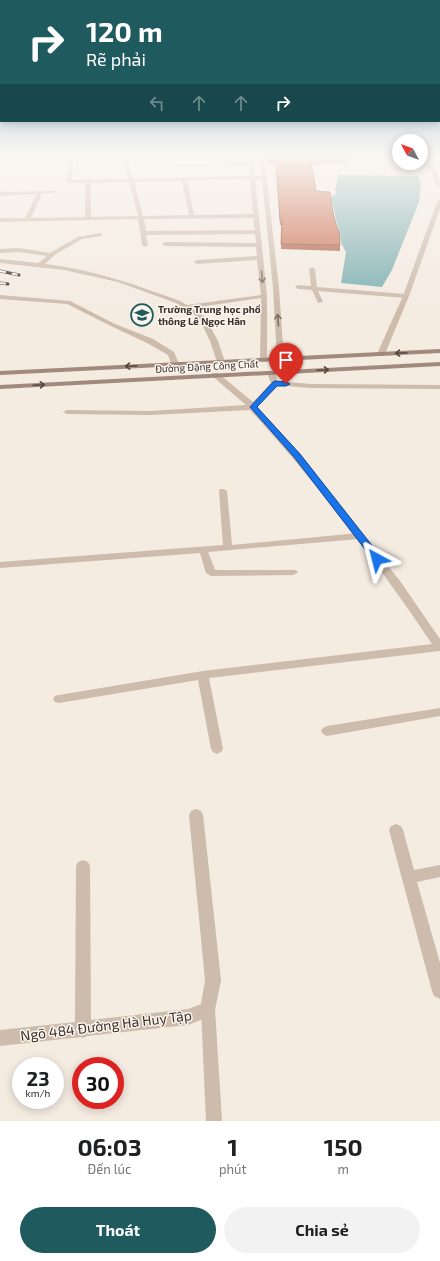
<!DOCTYPE html>
<html lang="vi">
<meta charset="utf-8">
<style>
body{margin:0;font-family:"Exo 2",sans-serif;background:#f2f2f2;color:#202124;height:100vh;display:flex;flex-direction:column;font-size:15px;white-space:nowrap}
*{box-sizing:border-box;margin:0}
p{font-size:13px;color:#757577}
.icon{flex:none;width:22px;height:22px;fill:none;stroke:currentColor;stroke-width:2;stroke-linecap:round;stroke-linejoin:round}
.map{position:relative;height:1121px;overflow:hidden}
.panel{display:flex;flex-direction:column;background:#fff;flex:1}
.panel>*{flex:none}
.hud{position:absolute;left:0px;top:0px;width:440px;height:122px;box-shadow:0 2px 10px #0003;background:#1f5a5e;color:#fff;overflow:hidden}
.needle{width:26px;rotate:311deg}
.fabs{position:absolute;left:392px;top:134px;display:grid;gap:8px}
.fabs a{display:grid;place-items:center;width:36px;height:36px;border-radius:50%;background:#fff;box-shadow:0 2px 10px #0003;font-size:20px}
.speed{position:absolute;left:12px;top:1057px;display:flex;gap:8px;font-size:20px;font-weight:700;text-align:center}
.speed>*{display:grid;place-content:center;width:52px;height:52px;border-radius:50%;background:#fff;box-shadow:0 2px 10px #0003;line-height:1}
.speed small{font-size:10px;font-weight:400}
.speed .limit{border:6px solid #d22;background:#fff;color:#111}
.pin{position:absolute;display:grid;place-items:center;width:34px;height:34px;color:#fff;margin:-41px -17px;border-radius:50% 50% 50% 0;rotate:-45deg;box-shadow:0 0 4px #0007}
.pin .icon{rotate:45deg}
.me{position:absolute;width:44px;margin:-22px;rotate:322deg;stroke-linejoin:round;filter:drop-shadow(0 0 3px #0008)}
.turn{display:flex;align-items:center;gap:14px;height:84px;padding:0 20px;font-size:18px}
.turn .icon{width:52px;height:52px;stroke-width:2.5}
.turn b{display:block;font-size:28px;line-height:34px}
.lanes{display:flex;align-items:center;height:38px;padding:0 20px;background:#0003;justify-content:center;gap:20px;direction:ltr}
.lanes .off{opacity:.35}
.eta{display:flex;justify-content:space-evenly;align-items:center;height:68px;text-align:center}
.eta b{font-size:24px;font-weight:700;line-height:28px}
.button{display:flex;gap:8px;margin-top:auto;padding:8px 20px}
.button a{flex:1;height:46px;border-radius:24px;background:#1f5a5e;color:#fff;font-size:16px;font-weight:700;line-height:46px;text-align:center}
.button a+a{background:#f2f2f2;color:#202124}
.map>svg:first-child{display:block}
.water{fill:#7fb0b2}
.lines{fill:none;stroke-linecap:round;stroke-linejoin:round}
.service{fill:#cdbbac;fill-rule:evenodd}
.minor{fill:#cdbbac;fill-rule:evenodd}
.tertiary{fill:#cdbbac;fill-rule:evenodd}
.secondary{fill:#a18a7d;fill-rule:evenodd}
.rail-casing{stroke:#3b302b;stroke-width:3}
.rail{stroke:#fbf5ee;stroke-width:2;stroke-dasharray:6;stroke-linecap:butt}
.wall{fill:#ac5a40}
.building{fill:#c8694b;stroke:#8c4a34}
.oneway{stroke:#7d6f65}
.oneway2{stroke:#544640}
.route{fill:#1a73e8;stroke:#114b97}
.labels{text-anchor:middle;dominant-baseline:central;stroke-width:3;stroke-linejoin:round;paint-order:stroke}
.far-poi-label{font-size:10px;font-weight:bold;fill:#3b302b;stroke:#fbf5ee;text-anchor:start}
.far-street-label{font-size:10px;fill:#3b302b;stroke:#fbf5ee}
.near-street-label{font-size:14px;fill:#3b302b;stroke:#fbf5ee}
</style>
<div class="map">
<svg width="440" height="1121" viewBox="0 0 440 1121">
<rect width="100%" height="100%" fill="#f4ebe1"/>
<!-- water -->
<polygon class="water" points="338,175 418,176 421,183 419,202 392,270 382,287 341,283 346,252 342,245 331,197 336,194 335,190"/>
<g class="lines">
<!-- service -->
<g class="service">
<polygon points="220,489 223,489 227,491 232,545 359,533 363,536 359,539 208,552 215,570 296,570 298,572 293,575 211,576 206,573 200,553 0,568 0,562 223,545 219,491"/>
<polygon points="208,1002 213,1004 215,1009 222,1121 206,1121 201,1009 203,1004"/>
</g>
<!-- minor -->
<g class="minor">
<path d="M 71,155 L 75,156 L 71,180 L 128,179 L 122,155 L 126,155 L 133,179 L 250,176 L 249,165 L 175,166 L 173,165 L 175,164 L 248,163 L 248,155 L 252,155 L 255,176 L 262,176 L 260,155 L 264,155 L 279,288 L 284,361 L 281,361 L 277,359 L 273,288 L 262,179 L 255,179 L 267,296 L 267,362 L 264,362 L 260,360 L 261,298 L 192,308 L 205,317 L 218,341 L 225,362 L 221,364 L 217,362 L 210,341 L 199,318 L 176,303 L 118,282 L 64,270 L 0,263 L 0,259 L 38,263 L 47,256 L 19,252 L 0,253 L 0,249 L 19,248 L 50,253 L 78,237 L 100,233 L 102,234 L 102,236 L 82,239 L 56,254 L 45,264 C 92,269 136,285 180,301 L 187,305 L 261,295 L 257,260 L 197,264 L 194,262 L 197,260 L 257,256 L 256,247 L 165,246 L 162,244 L 165,242 L 256,243 L 255,234 L 146,235 L 148,245 L 145,247 L 142,245 L 138,219 L 0,222 L 0,218 L 25,218 L 37,194 L 0,196 L 0,192 L 55,191 L 56,192 L 42,194 L 31,218 L 85,217 L 85,183 L 68,183 L 66,182 ZM 250,179 L 253,214 L 194,215 L 187,180 ZM 182,181 L 189,215 L 143,216 L 134,182 ZM 129,182 L 138,216 L 91,217 L 91,183 ZM 253,218 L 255,230 L 146,231 L 144,219 Z"/>
<polygon points="171,155 241,155 239,156 173,157"/>
<polygon points="312,267 315,269 317,287 406,294 409,296 406,298 318,291 323,302 318,303 312,290 298,289 295,287 298,285 311,286 309,269"/>
<polygon points="0,295 70,301 115,324 153,339 174,352 179,364 178,366 172,366 168,355 147,343 111,326 67,304 0,299"/>
<path d="M 268,371 L 274,371 L 278,381 L 310,384 L 440,385 L 440,389 L 310,388 L 277,385 L 257,407 L 300,454 L 400,581 L 440,639 L 440,651 L 209,678 L 223,749 L 221,752 L 217,754 L 213,752 L 211,749 L 198,680 L 59,703 L 55,702 L 53,699 L 55,696 L 59,695 L 203,671 L 432,644 C 377,562 317,483 250,410 L 151,415 L 67,414 L 63,412 L 67,410 L 151,411 L 246,405 L 211,375 L 212,373 L 218,373 L 253,402 L 271,383 L 267,373 Z"/>
<polygon points="440,708 440,716 327,736 323,734 321,731 323,728 327,726"/>
<polygon points="196,809 201,811 203,815 221,980 214,1015 188,1025 87,1036 83,1038 81,1037 0,1046 0,1030 75,1022 76,866 78,862 83,860 88,862 90,866 91,1020 188,1009 201,1004 205,980 189,815 191,811"/>
<polygon points="396,824 401,826 403,830 414,870 440,865 440,877 417,882 440,963 440,999 434,996 432,991 389,830 391,826"/>
</g>
<!-- tertiary -->
<g class="tertiary">
<path d="M 421,155 L 423,155 C 431,164 440,173 440,187 L 437,185 L 430,168 L 421,158 Z"/>
<polygon points="440,200 440,209 409,296 385,354 384,356 378,356 377,354 403,296 437,202"/>
</g>
<!-- secondary -->
<g class="secondary">
<polygon points="440,349 440,353 0,375 0,371"/>
<polygon points="440,362 440,366 0,389 0,385"/>
</g>
<!-- rail casing -->
<g class="rail-casing">
<g id="rail">
<polyline points="0,271 19,275"/>
<polyline points="0,283 8,284"/>
</g>
</g>
<!-- rail -->
<use href="#rail" class="rail"/>
</g>
<!-- wall -->
<g class="wall">
<rect x="40" y="155" width="14" height="2"/>
<polygon points="347,155 346,164 323,163 322,165 312,165 316,191 333,213 340,245 340,251 281,249 282,225 280,225 276,165 267,165 267,160"/>
</g>
<!-- building -->
<polygon class="building" points="268,155 347,155 347,159 322,158 323,161 311,161 316,191 330,192 333,213 338,231 339,231 340,245 281,244 282,220 280,220 276,161 267,160"/>
<!-- one-way arrows -->
<defs><path id="oneway-shaft" d="M-6 0H5M1.5-3L5.5 0L1.5 3" fill="none" stroke-width="1.6" stroke-linecap="round" stroke-linejoin="round"/></defs>
<g class="oneway">
<use href="#oneway-shaft" transform="translate(262 277) rotate(85)"/>
<use href="#oneway-shaft" transform="translate(278 320) rotate(-94)"/>
</g>
<g class="oneway2">
<use href="#oneway-shaft" transform="translate(401 353) rotate(177)"/>
<use href="#oneway-shaft" transform="translate(131 366) rotate(177)"/>
<use href="#oneway-shaft" transform="translate(323 370) rotate(-3)"/>
<use href="#oneway-shaft" transform="translate(39 385) rotate(-3)"/>
</g>
<!-- sky -->
<linearGradient id="sky" x2="0" y2="1"><stop stop-color="#7eb2d2"/><stop offset="0.5" stop-color="#faf6f2"/><stop offset="1" stop-color="#faf6f2" stop-opacity="0"/></linearGradient>
<rect width="440" height="312" fill="url(#sky)"/>
<!-- route -->
<polygon class="route" points="275,381 286,382 290,384 286,386 277,386 257,407 300,454 381,557 382,559 381,561 374,561 294,457 250,407 273,382"/>
<!-- icons -->
<defs>
<g id="school-ring" transform="scale(1.15)"><circle r="9.5" fill="#fbf5ee" stroke="#1f5a5e" stroke-width="1.5"/><path d="M0-5L7-2L0 1L-7-2ZM-4 1L0 2.5L4 1V4Q0 6-4 4Z" fill="#1f5a5e"/></g>
</defs>
<g fill-rule="evenodd">
<use href="#school-ring" x="142" y="315"/>
</g>
<g class="labels">
<!-- far-poi labels -->
<g class="far-poi-label">
<text x="158" y="309">Trường Trung học phổ<tspan x="158" dy="12">thông Lê Ngọc Hân</tspan></text>
</g>
<!-- far-street labels -->
<g class="far-street-label">
<text transform="translate(207 366) rotate(-3)">Đường Đặng Công Chất</text>
</g>
<!-- near-street labels -->
<g class="near-street-label">
<text transform="translate(106 1025) rotate(-7)">Ngõ 484 Đường Hà Huy Tập</text>
</g>
</g>
</svg>
<div class="fabs">
<a><svg class="needle" viewBox="-14 -14 28 28"><path d="M0-13l5 13h-10z" fill="#e53935"/><path d="M0 13l5-13h-10z" fill="#757577"/></svg></a>
</div>
<div class="speed"><div>23<small>km/h</small></div><div class="limit">30</div></div>
<div class="pin" style="left:286px;top:384px;background:#d93025"><svg class="icon" aria-label="arrive" viewBox="0 0 24 24"><path d="M6 21V4h12l-3 4 3 4H6"/></svg></div>
<svg class="me" style="left:377px;top:559px" viewBox="-20 -20 40 40"><path d="M0-17L14 15 0 8-14 15z" fill="#1a73e8" stroke="#fff" stroke-width="4"/></svg>
<div class="hud">
<div class="turn"><svg class="icon" aria-label="right" viewBox="0 0 24 24"><path d="M7 20v-9h11M14 6l5 5-5 5"/></svg><div><b>120 m</b>Rẽ phải</div></div>
<div class="lanes"><svg class="icon off" aria-label="left" viewBox="0 0 24 24"><path d="M17 20v-9H6M10 6l-5 5 5 5"/></svg><svg class="icon off" aria-label="ahead" viewBox="0 0 24 24"><path d="M12 20V5M6 11l6-6 6 6"/></svg><svg class="icon off" aria-label="ahead" viewBox="0 0 24 24"><path d="M12 20V5M6 11l6-6 6 6"/></svg><svg class="icon" aria-label="right" viewBox="0 0 24 24"><path d="M7 20v-9h11M14 6l5 5-5 5"/></svg></div>
</div>
</div>
<section class="panel">
<div class="eta">
<div><b>06:03</b><p>Đến lúc</p></div>
<div><b>1</b><p>phút</p></div>
<div><b>150</b><p>m</p></div>
</div>
<div class="button"><a>Thoát</a><a>Chia sẻ</a></div>
</section>
